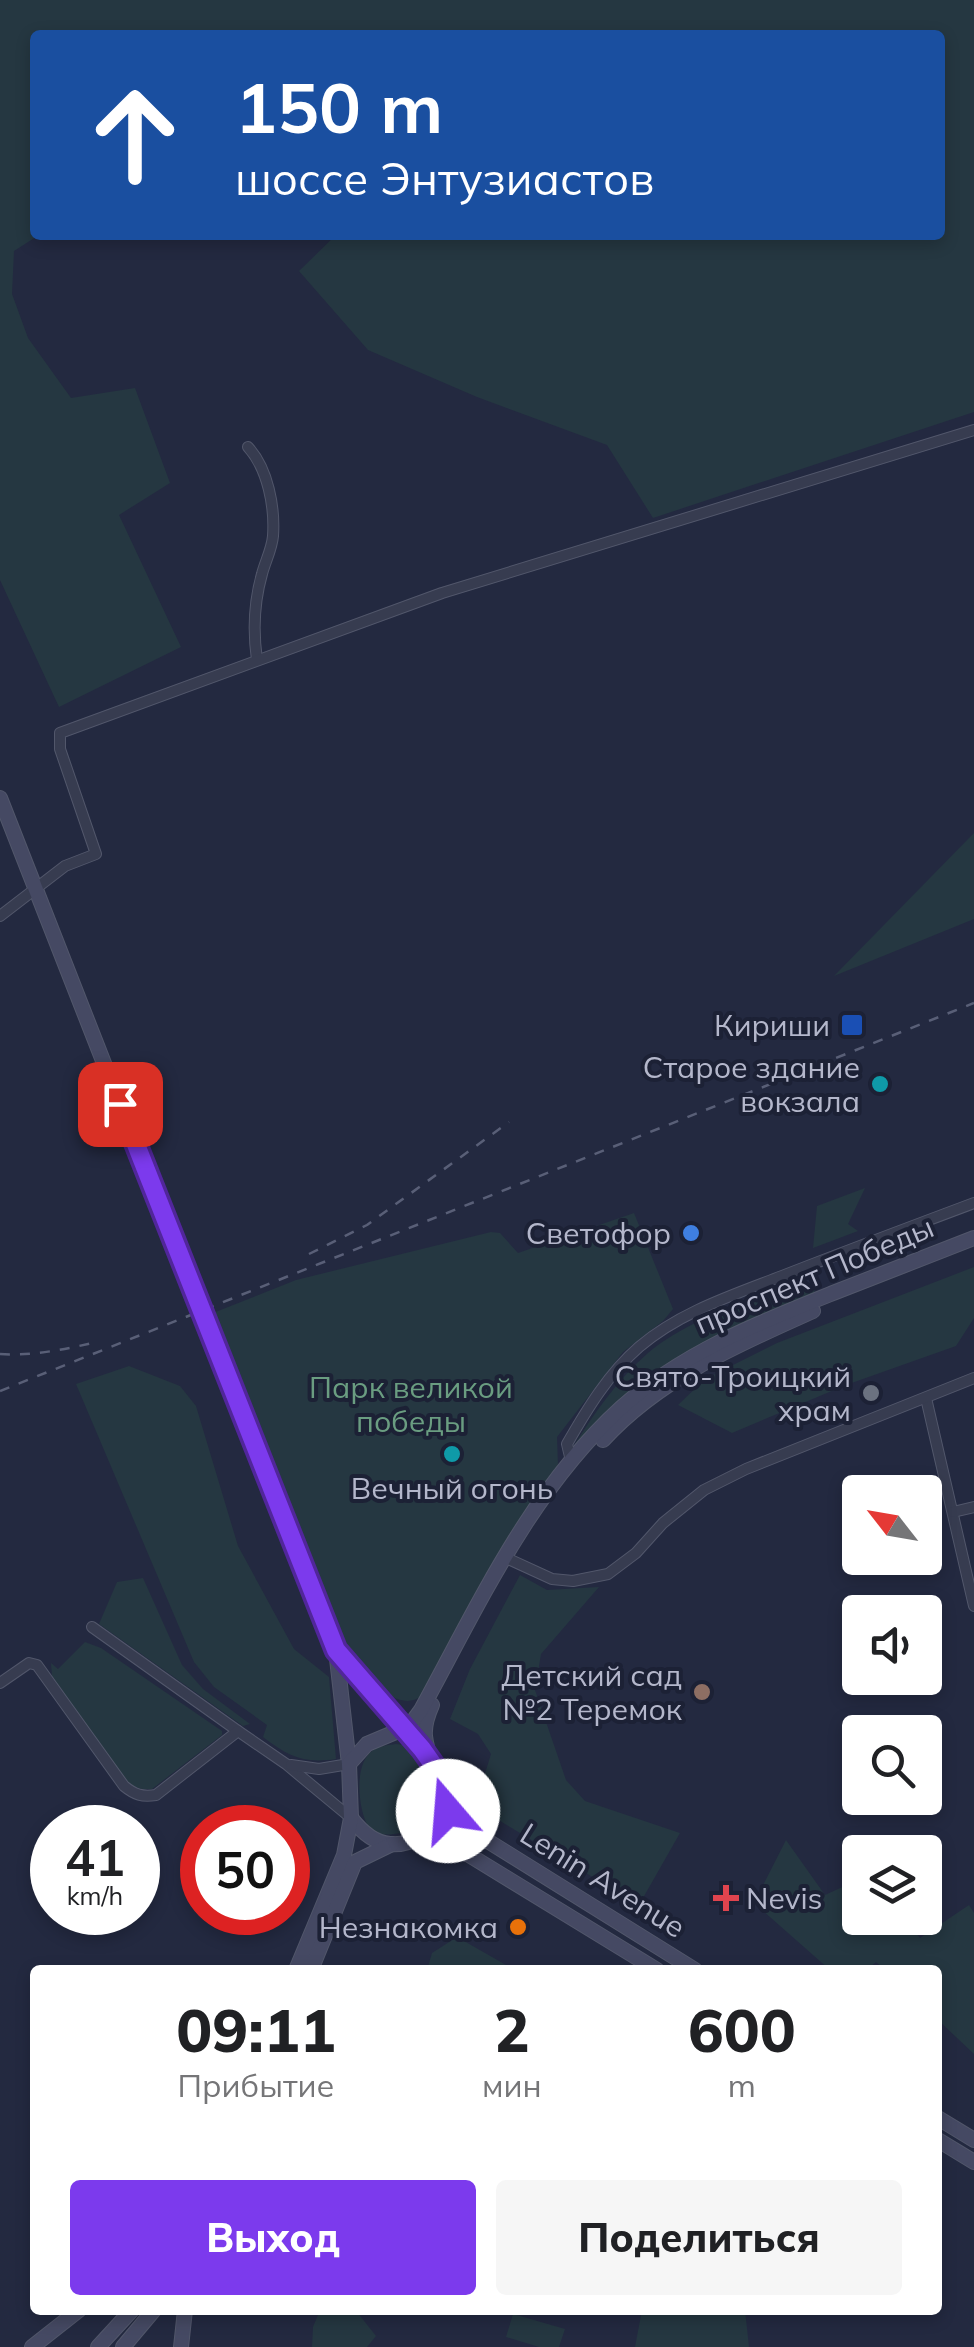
<!DOCTYPE html>
<html lang="ru">
<meta charset="utf-8">
<style>
body{margin:0;font-family:Mulish,sans-serif;background:#f6f6f6;color:#202124;height:100vh;display:flex;flex-direction:column;font-size:38px;white-space:nowrap}
*{box-sizing:border-box;margin:0}
p{font-size:32px;color:#757577}
.icon{flex:none;width:55px;height:55px;fill:none;stroke:currentColor;stroke-width:2;stroke-linecap:round;stroke-linejoin:round}
.map{position:relative;flex:1;overflow:hidden}
.sheet{position:absolute;left:30px;top:1965px;width:912px;height:350px;display:flex;flex-direction:column;background:#fff;border-radius:10px;box-shadow:0 5px 15px #0003}
.sheet>*{flex:none}
.hud{position:absolute;left:30px;top:30px;width:915px;height:210px;border-radius:10px;box-shadow:0 5px 15px #0003;background:#1a4fa0;color:#fff;overflow:hidden}
.needle{width:65px;rotate:301deg}
.buttons{position:absolute;left:842px;top:1475px;display:grid;gap:20px}
.buttons a{display:grid;place-items:center;width:100px;height:100px;border-radius:10px;background:#fff;box-shadow:0 5px 15px #0003;font-size:50px}
.speed{position:absolute;left:30px;top:1805px;display:flex;gap:20px;font-size:50px;font-weight:700;text-align:center}
.speed>*{display:grid;place-content:center;width:130px;height:130px;border-radius:50%;background:#fff;box-shadow:0 5px 15px #0003;line-height:1}
.speed small{font-size:25px;font-weight:400}
.speed .limit{border:15px solid #d22;background:#fff;color:#111}
.pin{position:absolute;display:grid;place-items:center;width:85px;height:85px;color:#fff;margin:-42px;border-radius:20px;box-shadow:0 5px 15px #0006}
.me{position:absolute;width:110px;margin:-55px;rotate:342deg;stroke-linejoin:round;filter:drop-shadow(0 0 8px #0008)}
.turn{display:flex;align-items:center;gap:35px;height:210px;padding:0 40px;font-size:45px}
.turn .icon{width:130px;height:130px;stroke-width:2.5}
.turn b{display:block;font-size:70px;line-height:85px}
.eta{display:flex;justify-content:space-evenly;align-items:center;height:170px;text-align:center}
.eta b{font-size:60px;font-weight:800;line-height:70px}
.primary-button{display:flex;gap:20px;margin-top:auto;padding:20px 40px}
.primary-button a{flex:1;height:115px;border-radius:10px;background:#7c3aed;color:#fff;font-size:40px;font-weight:800;line-height:115px;text-align:center}
.primary-button a+a{background:#f6f6f6;color:#202124}
.map>svg:first-child{display:block}
.green{fill:#253741}
.lines{fill:none;stroke-linecap:round;stroke-linejoin:round}
.street-casing{stroke:#52576b;stroke-width:12}
.secondary-casing{stroke:#52576b;stroke-width:16}
.street{stroke:#373c50;stroke-width:10}
.secondary{stroke:#454963;stroke-width:14}
.rail{stroke:#595f77;stroke-width:2.5;stroke-dasharray:10 10;stroke-linecap:butt}
.secondary-bridge-casing{stroke:#52576b;stroke-width:16;stroke-linecap:butt}
.secondary-bridge{stroke:#454963;stroke-width:14}
.route-casing{stroke:#51269a;stroke-width:25}
.route{stroke:#7c3aed;stroke-width:18}
.transit-dot{fill:#1a4fb4;stroke:#1c2135;stroke-width:4}
.culture-dot{fill:#0f9aa8;stroke:#1c2135;stroke-width:4}
.shop-dot{fill:#3f7fe0;stroke:#1c2135;stroke-width:4}
.worship-dot{fill:#6b7280;stroke:#1c2135;stroke-width:4}
.education-dot{fill:#8d6e63;stroke:#1c2135;stroke-width:4}
.health-dot{fill:#e0444e;stroke:#1c2135;stroke-width:4}
.food-dot{fill:#e8710a;stroke:#1c2135;stroke-width:4}
.labels{text-anchor:middle;dominant-baseline:central;stroke-width:8;stroke-linejoin:round;paint-order:stroke}
.poi-label{font-size:30px;fill:#b4b7cb;stroke:#1c2135;text-anchor:end}
.street-label{font-size:30px;fill:#b4b7cb;stroke:#1c2135}
.park-label{font-size:30px;fill:#6a9d81;stroke:#1c2135}
</style>
<div class="map">
<svg width="974" height="2347" viewBox="0 0 974 2347">
<rect width="100%" height="100%" fill="#232940"/>
<!-- green -->
<g class="green">
<polygon points="0,0 974,0 974,412 653,518 607,445 477,397 368,350 299,271 336,235 940,235 940,35 35,35 35,235 39,235 14,251 12,294 28,338 71,398 135,388 170,483 119,515 181,647 59,707 0,580"/>
<polygon points="974,833 974,919 834,976"/>
<polygon points="865,1188 848,1224 858,1231 813,1248 817,1206"/>
<path d="M 634,1213 L 673,1309 L 663,1321 L 623,1352 L 557,1437 L 558,1464 L 555,1475 L 466,1620 C 450,1634 450,1644 444,1661 C 416,1734 379,1692 349,1652 L 213,1313 L 296,1280 L 491,1232 L 500,1233 L 518,1253 Z"/>
<polygon points="974,1267 974,1318 956,1346 846,1385 732,1433 678,1405 705,1379 777,1343"/>
<path d="M 800,1280 L 813,1285 L 816,1298 L 577,1447 L 575,1444 C 595,1412 619,1378 648,1353 C 687,1320 752,1299 800,1280 Z"/>
<path d="M 129,1366 L 180,1386 L 196,1406 L 238,1546 L 294,1649 L 329,1677 L 336,1759 C 303,1764 288,1756 263,1737 L 267,1725 L 214,1687 L 194,1662 L 76,1384 Z"/>
<polygon points="520,1575 547,1590 599,1587 541,1654 535,1690 566,1780 585,1801 680,1833 639,1905 459,1796 483,1780 491,1754 478,1734 450,1719 470,1669"/>
<polygon points="143,1578 182,1665 203,1689 250,1724 243,1726 99,1624 117,1582"/>
<path d="M 85,1642 L 101,1648 L 222,1731 L 222,1735 L 152,1789 C 141,1790 135,1788 126,1781 L 52,1676 L 51,1663 L 58,1669 Z"/>
<path d="M 396,1744 C 417,1746 420,1758 426,1775 C 437,1804 437,1827 401,1833 C 389,1835 381,1836 370,1830 C 358,1812 353,1765 372,1751 C 379,1746 388,1745 396,1744 Z"/>
<polygon points="786,1840 825,1895 860,1879 860,1918 905,1918 920,1938 969,1905 974,1913 974,2054 938,2020 938,1970 885,1970 876,1962 867,1970 830,1970 754,1903"/>
<polygon points="457,1937 515,1970 427,1970 432,1953"/>
<polygon points="320,2310 357,2310 357,2312 376,2336 367,2347 312,2347 313,2327"/>
<polygon points="642,2310 745,2310 749,2347 635,2347"/>
<polygon points="513,2314 565,2329 559,2347 539,2347 506,2337"/>
</g>
<g class="lines">
<!-- street casing -->
<g class="street-casing">
<g id="street">
<path d="M 248,447 C 268,469 275,507 273,536 C 272,549 265,562 262,574 C 254,602 253,632 257,660"/>
<polyline points="0,916 65,866 96,854 60,749 60,733 442,593 974,430"/>
<polyline points="926,1398 974,1606"/>
<path d="M 571,1461 L 567,1444 C 587,1409 609,1373 639,1347 C 680,1312 733,1295 782,1276 C 846,1251 910,1227 974,1203"/>
<polyline points="953,1512 974,1507"/>
<polyline points="504,1557 552,1579 573,1581 608,1574 636,1553 663,1523 704,1490 746,1469 974,1378"/>
<polyline points="92,1627 238,1731"/>
<path d="M 0,1683 L 29,1663 L 37,1665 L 124,1786 C 135,1795 142,1797 156,1795 L 238,1731 L 286,1764 L 351,1818"/>
<polyline points="291,1765 319,1769 349,1764"/>
</g>
</g>
<!-- secondary casing -->
<g class="secondary-casing">
<g id="secondary">
<polyline points="0,798 176,1247"/>
<polyline points="214,1343 336,1650 349,1764"/>
<path d="M 603,1440 C 660,1378 737,1345 813,1311"/>
<polyline points="336,1651 422,1749"/>
<polyline points="443,1798 448,1811 454,1820 695,1970"/>
<path d="M 351,1818 C 361,1831 374,1843 390,1844 C 403,1845 417,1841 427,1832 C 460,1804 428,1769 425,1736 C 424,1725 428,1714 432,1705"/>
<polyline points="417,1840 443,1839 657,1970"/>
<path d="M 296,1970 L 344,1855 L 351,1818 L 349,1764 L 367,1744 L 398,1731 L 413,1721 L 421,1710 C 479,1604 530,1491 621,1408 C 682,1353 758,1323 833,1293 C 880,1275 927,1256 974,1238"/>
<polyline points="311,1970 355,1862 392,1844"/>
<polyline points="938,2118 974,2140"/>
<polyline points="938,2140 974,2162"/>
<polyline points="32,2347 79,2310"/>
<polyline points="98,2347 132,2310"/>
<polyline points="123,2347 154,2310"/>
<polyline points="181,2347 185,2310"/>
</g>
</g>
<!-- street -->
<use href="#street" class="street"/>
<!-- secondary -->
<use href="#secondary" class="secondary"/>
<!-- rail -->
<g class="rail">
<polyline points="309,1254 367,1225 509,1122"/>
<path d="M 0,1354 C 30,1356 63,1350 92,1343"/>
<polyline points="0,1391 974,1003"/>
</g>
<!-- secondary-bridge casing -->
<g class="secondary-bridge-casing">
<polyline id="secondary-bridge" points="176,1247 214,1343"/>
</g>
<!-- secondary-bridge -->
<use href="#secondary-bridge" class="secondary-bridge"/>
</g>
<g class="lines">
<!-- route casing -->
<g class="route-casing">
<polyline id="route" points="120,1104 336,1650 422,1749 434,1766 448,1811"/>
</g>
<!-- route -->
<use href="#route" class="route"/>
</g>
<!-- markers -->
<rect class="transit-dot" x="840" y="1013" width="24" height="24" rx="5"/>
<g class="culture-dot">
<circle cx="880" cy="1084" r="10"/>
<circle cx="452" cy="1454" r="10"/>
</g>
<circle class="shop-dot" cx="691" cy="1233" r="10"/>
<circle class="worship-dot" cx="871" cy="1393" r="10"/>
<circle class="education-dot" cx="702" cy="1692" r="10"/>
<path class="health-dot" d="M721 1883h10v10h10v10h-10v10h-10v-10h-10v-10h10z"/>
<circle class="food-dot" cx="518" cy="1927" r="10"/>
<g class="labels">
<!-- poi labels -->
<g class="poi-label">
<text x="830" y="1025">Кириши</text>
<text x="860" y="1067">Старое здание<tspan x="860" dy="34">вокзала</tspan></text>
<text x="671" y="1233">Светофор</text>
<text x="851" y="1376">Свято-Троицкий<tspan x="851" dy="34">храм</tspan></text>
<text x="452" y="1488" text-anchor="middle">Вечный огонь</text>
<text x="682" y="1675">Детский сад<tspan x="682" dy="34">№2 Теремок</tspan></text>
<text x="746" y="1898" text-anchor="start">Nevis</text>
<text x="498" y="1927">Незнакомка</text>
</g>
<!-- street labels -->
<g class="street-label">
<text transform="translate(814 1275) rotate(-23)">проспект Победы</text>
<text transform="translate(603 1880) rotate(32)">Lenin Avenue</text>
</g>
<!-- park labels -->
<g class="park-label">
<text x="411" y="1387">Парк великой<tspan x="411" dy="34">победы</tspan></text>
</g>
</g>
</svg>
<div class="buttons">
<a><svg class="needle" viewBox="-14 -14 28 28"><path d="M0-13l5 13h-10z" fill="#e53935"/><path d="M0 13l5-13h-10z" fill="#757577"/></svg></a>
<a><svg class="icon" aria-label="sound" viewBox="0 0 24 24"><path d="M4 9h4l5-4v14l-5-4H4zM17 9q2 3 0 6"/></svg></a>
<a><svg class="icon" aria-label="search" viewBox="0 0 24 24"><circle cx="10" cy="10" r="6"/><path d="M15 15l6 6"/></svg></a>
<a><svg class="icon" aria-label="layers" viewBox="0 0 24 24"><path d="M12 4l9 5-9 5-9-5zM3 14l9 5 9-5"/></svg></a>
</div>
<div class="speed"><div>41<small>km/h</small></div><div class="limit">50</div></div>
<div class="pin" style="left:120px;top:1104px;background:#d93025"><svg class="icon" aria-label="arrive" viewBox="0 0 24 24"><path d="M6 21V4h12l-3 4 3 4H6"/></svg></div>
<svg class="me" style="left:448px;top:1811px" viewBox="-20 -20 40 40"><circle r="19" fill="#fff"/><path d="M0-13L10 11 0 6-10 11z" fill="#7c3aed"/></svg>
<div class="hud">
<div class="turn"><svg class="icon" aria-label="ahead" viewBox="0 0 24 24"><path d="M12 20V5M6 11l6-6 6 6"/></svg><div><b>150 m</b>шоссе Энтузиастов</div></div>
</div>
<section class="sheet">
<div class="eta">
<div><b>09:11</b><p>Прибытие</p></div>
<div><b>2</b><p>мин</p></div>
<div><b>600</b><p>m</p></div>
</div>
<div class="primary-button"><a>Выход</a><a>Поделиться</a></div>
</section>
</div>
